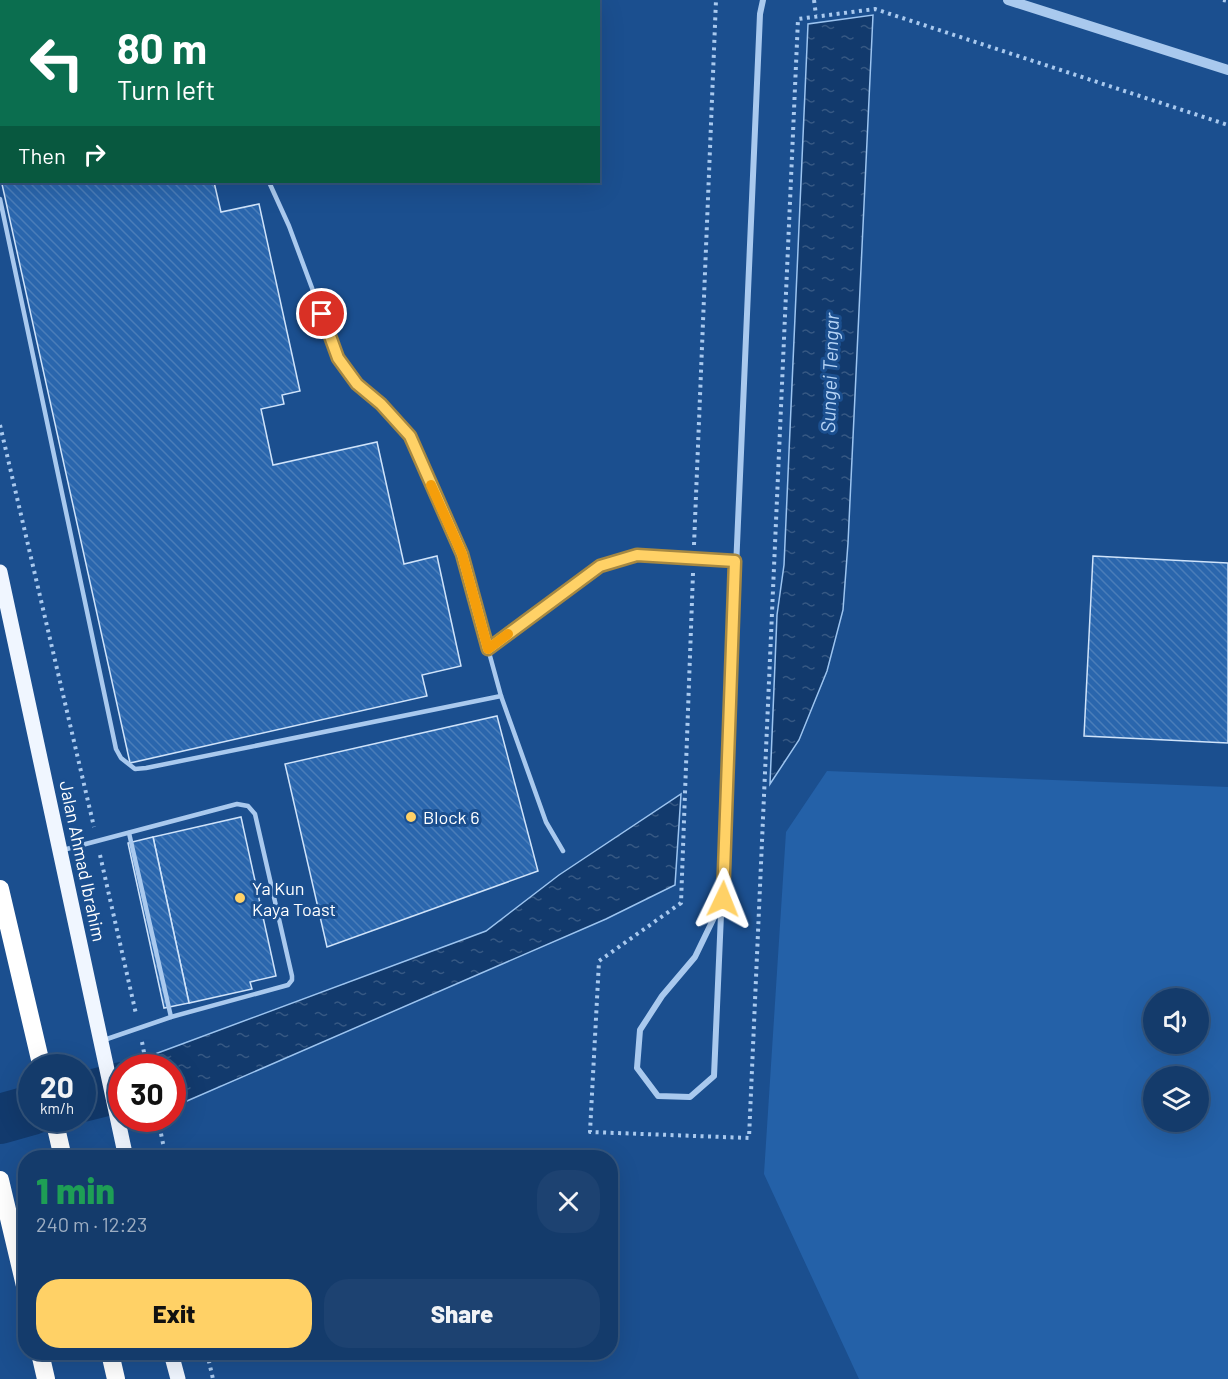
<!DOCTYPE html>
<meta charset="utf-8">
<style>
body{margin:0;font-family:Barlow,sans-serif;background:#1d4271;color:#f1f3f6;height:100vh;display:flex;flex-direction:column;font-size:22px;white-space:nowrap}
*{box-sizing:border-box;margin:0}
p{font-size:20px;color:#9dadc1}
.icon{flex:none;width:33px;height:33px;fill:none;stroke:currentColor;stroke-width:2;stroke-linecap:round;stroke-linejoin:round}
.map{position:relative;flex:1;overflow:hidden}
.drawer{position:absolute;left:18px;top:1150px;width:600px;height:210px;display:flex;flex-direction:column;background:#143b6b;border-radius:24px;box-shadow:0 6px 24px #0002,0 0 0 2px #33557e}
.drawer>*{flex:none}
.top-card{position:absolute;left:0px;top:0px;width:600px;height:183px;box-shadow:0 6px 24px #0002,0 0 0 2px #33557e;background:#0b6e4f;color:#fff;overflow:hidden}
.tools{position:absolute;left:1143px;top:988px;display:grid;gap:12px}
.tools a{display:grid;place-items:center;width:66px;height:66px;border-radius:50%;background:#143b6b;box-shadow:0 6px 24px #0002,0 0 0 2px #33557e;font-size:30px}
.speed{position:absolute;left:18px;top:1054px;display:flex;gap:12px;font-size:30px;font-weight:700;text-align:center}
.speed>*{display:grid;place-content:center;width:78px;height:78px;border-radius:50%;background:#143b6b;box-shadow:0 6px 24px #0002,0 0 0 2px #33557e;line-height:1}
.speed small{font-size:15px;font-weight:400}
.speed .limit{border:9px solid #d22;background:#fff;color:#111}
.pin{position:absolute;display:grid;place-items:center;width:51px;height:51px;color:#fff;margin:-26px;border:3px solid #fff;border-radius:50%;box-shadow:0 2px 6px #0007}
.me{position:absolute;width:66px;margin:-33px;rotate:2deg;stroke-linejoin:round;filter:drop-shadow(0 0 4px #0008)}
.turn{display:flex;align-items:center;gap:21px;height:126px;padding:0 18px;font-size:27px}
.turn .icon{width:78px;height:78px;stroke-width:2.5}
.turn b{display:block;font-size:42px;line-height:51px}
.then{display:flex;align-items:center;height:57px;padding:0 18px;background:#0003;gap:12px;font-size:22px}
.round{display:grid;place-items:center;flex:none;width:63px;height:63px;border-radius:24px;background:#1d4271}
.headline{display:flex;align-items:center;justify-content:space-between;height:102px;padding:0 18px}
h1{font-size:36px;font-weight:800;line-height:45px;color:#1e9e55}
.action{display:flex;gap:12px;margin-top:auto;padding:12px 18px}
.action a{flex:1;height:69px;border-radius:24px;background:#ffd166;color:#111;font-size:24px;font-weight:800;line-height:69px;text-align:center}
.action a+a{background:#1d4271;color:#f1f3f6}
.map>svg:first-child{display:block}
.green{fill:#2461a8;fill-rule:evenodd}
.water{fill:url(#water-ripples);stroke:#9cc4f0;stroke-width:1.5}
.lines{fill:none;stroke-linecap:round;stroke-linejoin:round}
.river{stroke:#123a6d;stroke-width:50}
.building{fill:url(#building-back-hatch);stroke:#cfe3fa;stroke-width:1.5}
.path{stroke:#a9c9ee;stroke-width:4;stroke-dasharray:3 4.5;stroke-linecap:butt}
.service{stroke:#a9c9ee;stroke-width:4.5}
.minor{stroke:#a9c9ee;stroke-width:6}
.tertiary{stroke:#a9c9ee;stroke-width:10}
.primary{stroke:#f0f6ff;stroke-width:15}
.motorway{stroke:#fff;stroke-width:18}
.route-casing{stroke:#a68842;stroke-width:15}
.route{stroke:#ffd166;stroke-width:10}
.slow{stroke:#f59e0b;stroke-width:10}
.poi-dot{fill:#ffd166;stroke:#1b4f8f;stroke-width:2}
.labels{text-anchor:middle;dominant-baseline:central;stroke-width:6;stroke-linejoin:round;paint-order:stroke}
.poi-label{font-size:18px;fill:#fff;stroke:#1b4f8f;text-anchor:start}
.street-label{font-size:18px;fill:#fff;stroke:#1b4f8f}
.water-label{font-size:20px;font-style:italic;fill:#b5d3f5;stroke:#1b4f8f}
</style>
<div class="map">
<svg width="1228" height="1379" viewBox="0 0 1228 1379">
<defs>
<pattern id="water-ripples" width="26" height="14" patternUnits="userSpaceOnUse" patternTransform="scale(1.5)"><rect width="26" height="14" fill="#123a6d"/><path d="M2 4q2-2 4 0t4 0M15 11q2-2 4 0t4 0" fill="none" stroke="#365883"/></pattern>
<pattern id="building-back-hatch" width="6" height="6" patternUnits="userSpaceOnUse" patternTransform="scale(1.5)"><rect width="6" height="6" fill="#2a66ad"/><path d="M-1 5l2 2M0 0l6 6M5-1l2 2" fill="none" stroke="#4a7db9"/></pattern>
</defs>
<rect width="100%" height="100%" fill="#1b4f8f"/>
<!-- green -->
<path class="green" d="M 827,771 L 1228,787 L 1228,1379 L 859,1379 L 764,1174 L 786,832 ZM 1154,999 L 1198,999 L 1198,1044 L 1154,1044 ZM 1154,1077 L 1198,1077 L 1198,1122 L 1154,1122 Z"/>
<!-- water -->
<g class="water">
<polygon points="873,15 848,543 843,610 827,671 799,740 770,784 777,615 784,565 808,24"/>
<polygon points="681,794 675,885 606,919 173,1107 172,1068 159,1068 155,1054 486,931 559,875"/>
</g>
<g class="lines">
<!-- river -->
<g class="river">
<polyline points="82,1097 122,1087"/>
<polyline points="0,1119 32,1110"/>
</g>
</g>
<!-- building -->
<g class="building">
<polygon points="0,0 89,2 2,2 2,182 214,182 221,212 259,204 300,391 282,395 284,404 261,409 273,465 377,442 404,564 437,556 461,666 422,675 427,696 130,763 0,175"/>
<polygon points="1093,556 1228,563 1228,743 1084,736"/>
<polygon points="497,716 538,871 327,947 285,764"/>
<polygon points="241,817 276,976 250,982 252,989 189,1003 153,837"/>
<polygon points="153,837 189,1003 164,1008 128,843"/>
</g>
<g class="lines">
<!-- path -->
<g class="path">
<polyline points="814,0 816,15"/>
<polyline points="1223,0 1228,1"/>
<polyline points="0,425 94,827"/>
<polyline points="694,545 716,0"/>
<polyline points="693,573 681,903 599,961 590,1132 749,1138 798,19 875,9 1228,125"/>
<polyline points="100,855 136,1014"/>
<polyline points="142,1042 147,1068"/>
<polyline points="158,1119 166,1158"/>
<polyline points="207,1353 213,1379"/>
</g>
<!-- service -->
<g class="service">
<polyline points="185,0 186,2"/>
<polyline points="269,182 289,226 338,358 357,384 381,404 410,436 462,554 501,696 546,822 563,851"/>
<polyline points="0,199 116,749 121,758 135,769 146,768 501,696"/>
<polyline points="488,649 600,566 637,555 735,561"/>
<polyline points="129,833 171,1017"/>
<polyline points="63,850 237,804 248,806 255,814 292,976 292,980 288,985 171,1017 104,1040"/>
</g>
<!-- minor -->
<polyline class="minor" points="723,899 695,957 662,996 640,1030 637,1068 658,1096 690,1097 714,1076 760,14 763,0"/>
<!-- tertiary -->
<polyline class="tertiary" points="1008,0 1228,70"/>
<!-- primary -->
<g class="primary">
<polyline points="0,572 126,1158"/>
<polyline points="171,1353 178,1379"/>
</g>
<!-- motorway -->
<g class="motorway">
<polyline points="0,889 42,1068"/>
<polyline points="54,1119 63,1158"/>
<polyline points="0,1180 26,1290"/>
<polyline points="40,1353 46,1379"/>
<polyline points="110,1353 116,1379"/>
</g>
</g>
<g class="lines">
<!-- route casing -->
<g class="route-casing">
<polyline id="route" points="322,314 338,358 357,384 381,404 410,436 462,554 488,649 600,566 637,555 735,561 723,899"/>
</g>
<!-- route -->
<use href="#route" class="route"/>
<!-- slow -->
<polyline class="slow" points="431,485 462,554 488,649 508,634"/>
</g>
<!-- markers -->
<g class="poi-dot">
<circle cx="411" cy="817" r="6"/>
<circle cx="240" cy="898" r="6"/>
</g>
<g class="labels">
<!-- poi labels -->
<g class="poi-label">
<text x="423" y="817">Block 6</text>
<text x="252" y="888">Ya Kun<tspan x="252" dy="21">Kaya Toast</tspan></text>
</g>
<!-- street labels -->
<g class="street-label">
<text transform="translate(83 861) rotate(78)">Jalan Ahmad Ibrahim</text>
</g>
<!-- water labels -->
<g class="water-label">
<text transform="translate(829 373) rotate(-88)">Sungei Tengar</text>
</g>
</g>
</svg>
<div class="tools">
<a><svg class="icon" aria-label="sound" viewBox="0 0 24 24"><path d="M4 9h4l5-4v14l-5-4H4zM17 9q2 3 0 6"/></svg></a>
<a><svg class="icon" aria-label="layers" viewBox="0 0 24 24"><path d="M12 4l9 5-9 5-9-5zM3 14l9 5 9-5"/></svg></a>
</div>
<div class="speed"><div>20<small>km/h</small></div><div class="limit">30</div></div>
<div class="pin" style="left:322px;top:314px;background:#d93025"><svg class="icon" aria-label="arrive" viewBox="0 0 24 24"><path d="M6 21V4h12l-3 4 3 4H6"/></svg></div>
<svg class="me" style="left:723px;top:899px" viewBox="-20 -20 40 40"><path d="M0-17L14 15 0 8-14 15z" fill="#ffd166" stroke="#fff" stroke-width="4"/></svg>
<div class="top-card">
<div class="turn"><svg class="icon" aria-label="left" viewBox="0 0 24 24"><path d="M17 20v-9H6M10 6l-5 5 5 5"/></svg><div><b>80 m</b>Turn left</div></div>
<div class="then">Then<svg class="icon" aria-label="right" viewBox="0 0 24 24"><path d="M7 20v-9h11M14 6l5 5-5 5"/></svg></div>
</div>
<section class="drawer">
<div class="headline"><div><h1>1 min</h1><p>240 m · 12:23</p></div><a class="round"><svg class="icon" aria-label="close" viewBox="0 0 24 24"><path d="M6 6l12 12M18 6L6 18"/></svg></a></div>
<div class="action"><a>Exit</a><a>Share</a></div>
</section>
</div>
